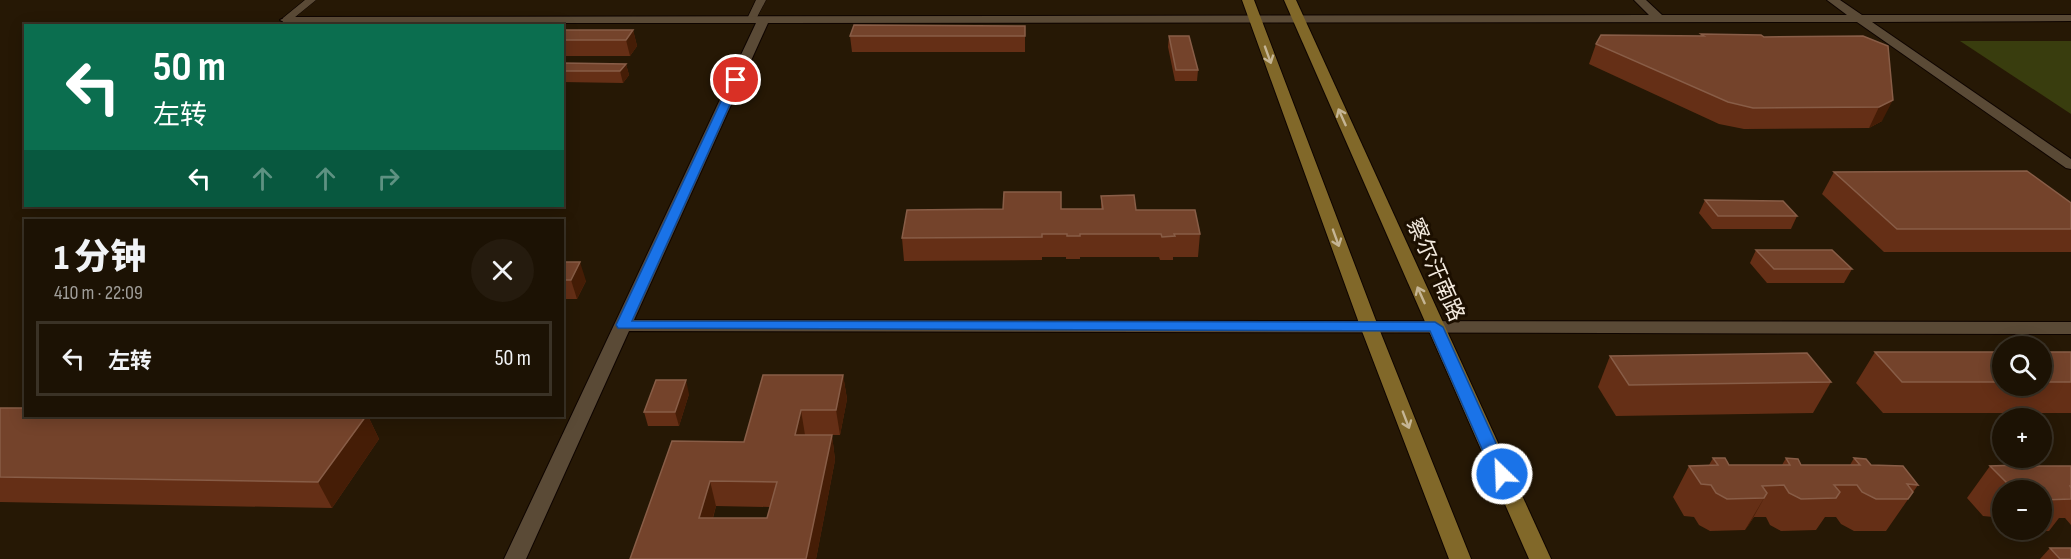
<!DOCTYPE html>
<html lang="zh">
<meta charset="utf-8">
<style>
body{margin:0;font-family:"Sofia Sans Condensed","Noto Sans SC",sans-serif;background:#251b0e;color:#f1f3f6;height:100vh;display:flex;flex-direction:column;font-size:22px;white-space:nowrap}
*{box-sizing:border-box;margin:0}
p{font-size:20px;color:#a09e9a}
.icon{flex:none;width:33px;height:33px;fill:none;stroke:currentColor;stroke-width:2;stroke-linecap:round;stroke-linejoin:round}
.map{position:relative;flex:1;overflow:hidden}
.sheet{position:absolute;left:24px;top:219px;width:540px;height:198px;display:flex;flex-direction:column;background:#1c1204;border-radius:0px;box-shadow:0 3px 15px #0003,0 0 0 2px #3a3226}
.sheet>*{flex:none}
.guide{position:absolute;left:24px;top:24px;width:540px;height:183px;border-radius:0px;box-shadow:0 3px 15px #0003,0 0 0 2px #3a3226;background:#0b6e4f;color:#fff;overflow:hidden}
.fabs{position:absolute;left:1992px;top:336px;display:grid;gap:12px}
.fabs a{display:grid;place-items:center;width:60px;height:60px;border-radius:50%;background:#1c1204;box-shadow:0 3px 15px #0003,0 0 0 2px #3a3226;font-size:30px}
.pin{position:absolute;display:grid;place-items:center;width:51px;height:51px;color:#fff;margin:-26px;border:3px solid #fff;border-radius:50%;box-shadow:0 2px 6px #0007}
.me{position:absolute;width:66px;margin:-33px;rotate:336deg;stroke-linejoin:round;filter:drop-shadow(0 0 4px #0008)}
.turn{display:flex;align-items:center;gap:21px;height:126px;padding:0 30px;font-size:27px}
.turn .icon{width:78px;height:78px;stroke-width:2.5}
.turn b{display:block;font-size:42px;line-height:51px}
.lanes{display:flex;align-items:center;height:57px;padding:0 30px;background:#0003;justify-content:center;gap:30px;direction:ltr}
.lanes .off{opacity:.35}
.round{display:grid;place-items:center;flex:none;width:63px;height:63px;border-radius:32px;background:#251b0e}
.summary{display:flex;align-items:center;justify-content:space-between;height:102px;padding:0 30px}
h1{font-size:36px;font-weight:800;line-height:45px}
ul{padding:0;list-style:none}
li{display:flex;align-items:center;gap:18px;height:75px;margin:0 12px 9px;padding:0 18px;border:3px solid #3a3226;border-radius:0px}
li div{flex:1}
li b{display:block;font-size:22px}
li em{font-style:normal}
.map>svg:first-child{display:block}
.green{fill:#393d0e}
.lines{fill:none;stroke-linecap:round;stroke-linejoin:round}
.service-casing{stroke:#0e0400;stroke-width:1}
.minor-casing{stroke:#0e0400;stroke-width:2}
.secondary-casing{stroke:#0e0400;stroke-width:2}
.service{fill:#5a4a36;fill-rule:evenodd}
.minor{fill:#5a4a36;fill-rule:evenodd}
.secondary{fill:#816829;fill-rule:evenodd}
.wall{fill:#652f16;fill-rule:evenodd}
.shaded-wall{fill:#451d06}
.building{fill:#74432b;stroke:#885d47;stroke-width:1.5;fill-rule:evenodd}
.oneway{stroke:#c5b595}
.route{fill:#1a73e8;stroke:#114b97;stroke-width:1.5}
.labels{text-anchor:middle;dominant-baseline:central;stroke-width:6;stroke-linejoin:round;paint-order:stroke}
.street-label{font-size:22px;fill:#f2e9dd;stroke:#1c0f00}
</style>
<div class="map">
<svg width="2071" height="559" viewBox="0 0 2071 559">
<rect width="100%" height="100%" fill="#261805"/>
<!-- green -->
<polygon class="green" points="1960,41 2071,41 2071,114"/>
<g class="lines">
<!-- service casing -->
<g class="service-casing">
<g id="service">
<polygon points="305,0 316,0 289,22 283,22 283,18"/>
<polygon points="756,0 766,0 755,21 749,21 747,19"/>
</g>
</g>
<!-- minor casing -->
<g class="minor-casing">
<polygon id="minor" points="1634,0 1646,0 1662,15 1847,15 1827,0 1840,0 1862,15 2071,15 2071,21 1872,22 2071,159 2071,169 2066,168 1857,22 768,23 634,320 2071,322 2071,334 629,331 526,559 504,559 756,23 286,23 280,20 286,17 1649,15"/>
</g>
<!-- secondary casing -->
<g class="secondary-casing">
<g id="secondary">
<polygon points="1242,0 1254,0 1378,326 1471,559 1449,559 1360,326"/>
<polygon points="1284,0 1296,0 1551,559 1529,559"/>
</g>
</g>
<!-- service -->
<use href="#service" class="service"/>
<!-- minor -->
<use href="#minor" class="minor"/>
<!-- secondary -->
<use href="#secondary" class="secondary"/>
</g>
<!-- wall -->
<g class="wall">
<polygon points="1025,26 1025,52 852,52 850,36"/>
<polygon points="562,30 633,30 637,46 630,56 562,56"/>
<polygon points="1701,34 1764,37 1888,46 1882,121 1869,128 1744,129 1719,124 1589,64 1596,44 1700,36"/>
<polygon points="1169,36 1198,70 1197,81 1175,81 1168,47"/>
<polygon points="562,63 626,64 629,75 623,83 562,82"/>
<polygon points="1834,172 2071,203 2071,252 1884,252 1822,194"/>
<polygon points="1101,196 1136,210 1200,234 1198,257 1173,257 1173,260 1160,260 1159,257 1080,257 1080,259 1066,259 1066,257 1042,257 1042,260 904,261 902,238 1061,209 1101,209"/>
<polygon points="1705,200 1797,216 1791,229 1712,229 1699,213"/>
<polygon points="1756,250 1852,269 1844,283 1767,283 1750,263"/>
<polygon points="562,262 586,281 577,299 562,299"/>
<polygon points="1875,352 2002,352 2002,386 2042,386 2042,352 2071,352 2071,413 1883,413 1856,383"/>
<polygon points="1610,356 1831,382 1813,413 1616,416 1598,387"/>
<path d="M 843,375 L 847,399 L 840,435 L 832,435 L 835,460 L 816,559 L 630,559 L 744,442 ZM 716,506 L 770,507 L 767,518 L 713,518 Z"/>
<polygon points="689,394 679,426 648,426 644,412"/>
<polygon points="0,408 26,416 368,416 379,439 332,508 0,502"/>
<polygon points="1713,458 1729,465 1782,465 1786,458 1801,465 1850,465 1854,458 1918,485 1886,531 1854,531 1841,524 1836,517 1825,517 1816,530 1781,531 1770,525 1766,517 1754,517 1745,530 1710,531 1699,525 1694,517 1684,516 1673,497 1689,466 1709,465"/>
<polygon points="2012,458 2030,466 2071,466 2071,525 2065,518 2059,518 2049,531 2013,532 2009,530 2042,530 2042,490 2002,490 2002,526 1993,517 1983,516 1967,498 1990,466 2006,466"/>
<polygon points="2050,548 2071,559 2040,559"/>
</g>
<!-- shaded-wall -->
<g class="shaded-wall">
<polygon points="633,30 637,46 630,56 626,40"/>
<polygon points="626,64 629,75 623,83 620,71"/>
<polygon points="1893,100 1882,121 1869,128 1879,107"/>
<polygon points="580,262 586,281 577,299 571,280"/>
<polygon points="843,375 847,399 840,435 836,410"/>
<polygon points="686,380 689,394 679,426 675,412"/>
<polygon points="801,410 805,435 795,435"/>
<polygon points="366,416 368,416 379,439 332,508 318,482"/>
<polygon points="832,435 835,460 816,559 806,559"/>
<polygon points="710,481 716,506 705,544 699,518"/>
<polygon points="1767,493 1749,525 1745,530 1764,498"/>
</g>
<!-- building -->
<g class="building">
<polygon points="854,25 1025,26 1025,36 850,36"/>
<polygon points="562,30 633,30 626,40 562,40"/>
<polygon points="1701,34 1761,35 1764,37 1863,36 1888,46 1893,100 1879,107 1753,108 1728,102 1596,44 1601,35 1704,36"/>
<polygon points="1169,36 1189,36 1198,70 1176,70"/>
<polygon points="562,63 626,64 620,71 562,71"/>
<polygon points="2027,171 2071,203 2071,229 1897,229 1834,172"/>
<polygon points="1004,192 1061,192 1061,209 1103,209 1101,196 1134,195 1136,210 1195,210 1200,234 1174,234 1175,236 1162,237 1161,234 1080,234 1080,236 1067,236 1067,234 1042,234 1042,237 902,238 907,210 1003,209"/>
<polygon points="1705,200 1783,201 1797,216 1718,216"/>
<polygon points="1756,250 1832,250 1852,269 1774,269"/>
<polygon points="562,262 580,262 571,280 562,280"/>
<polygon points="1875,352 2002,352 2002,382 1902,382"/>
<rect x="2042" y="352" width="29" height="30"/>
<polygon points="1807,353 1831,382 1629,385 1610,356"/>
<path d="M 763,375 L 843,375 L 836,410 L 801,410 L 795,435 L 832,435 L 806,559 L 630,559 L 672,441 L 744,442 ZM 710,481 L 777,482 L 767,518 L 699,518 Z"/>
<polygon points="656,380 686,380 675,412 644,412"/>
<polygon points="0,408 26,408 26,416 366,416 318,482 0,477"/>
<polygon points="1713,458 1725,458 1729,465 1790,465 1786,458 1798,459 1801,465 1860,465 1854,458 1866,459 1871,465 1903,466 1918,485 1907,484 1913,492 1908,499 1876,499 1862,492 1857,485 1834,485 1840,492 1836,498 1801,499 1789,493 1784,485 1762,486 1767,493 1764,498 1727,499 1716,493 1711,485 1701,484 1689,466 1718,465"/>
<polygon points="2012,458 2024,459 2030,466 2071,466 2071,486 2070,486 2071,488 2071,499 2042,500 2042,490 2023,490 2018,485 2008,484 1990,466 2019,465"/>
<polygon points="2050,548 2071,548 2071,559 2060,559"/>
</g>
<!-- one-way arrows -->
<defs><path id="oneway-shaft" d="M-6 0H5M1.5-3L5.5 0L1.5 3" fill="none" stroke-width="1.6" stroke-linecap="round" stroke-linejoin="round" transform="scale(1.5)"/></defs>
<g class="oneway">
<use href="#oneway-shaft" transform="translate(1268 55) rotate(70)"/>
<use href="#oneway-shaft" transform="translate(1342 117) rotate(-114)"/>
<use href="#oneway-shaft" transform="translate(1336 238) rotate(70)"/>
<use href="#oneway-shaft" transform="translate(1421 295) rotate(-114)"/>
<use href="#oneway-shaft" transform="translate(1406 420) rotate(69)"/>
</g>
<!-- route -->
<polygon class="route" points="736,77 741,80 632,321 1435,322 1443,327 1510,474 1508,479 1502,481 1496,479 1493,474 1430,331 618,328 616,325 731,80"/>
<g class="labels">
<!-- street labels -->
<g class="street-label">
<text transform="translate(1435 270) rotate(66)">察尔汗南路</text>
</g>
</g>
</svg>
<div class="fabs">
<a><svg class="icon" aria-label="search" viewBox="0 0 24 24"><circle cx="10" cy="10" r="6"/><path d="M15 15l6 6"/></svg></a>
<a>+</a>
<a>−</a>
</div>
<div class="pin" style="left:736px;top:80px;background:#d93025"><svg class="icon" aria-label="arrive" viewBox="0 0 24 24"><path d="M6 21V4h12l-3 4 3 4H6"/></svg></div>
<svg class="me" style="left:1502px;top:474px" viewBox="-20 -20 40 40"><circle r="17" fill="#1a73e8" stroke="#fff" stroke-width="3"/><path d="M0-11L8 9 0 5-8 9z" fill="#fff"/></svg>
<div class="guide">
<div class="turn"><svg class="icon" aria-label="left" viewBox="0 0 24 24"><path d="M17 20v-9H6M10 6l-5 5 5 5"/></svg><div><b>50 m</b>左转</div></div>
<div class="lanes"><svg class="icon" aria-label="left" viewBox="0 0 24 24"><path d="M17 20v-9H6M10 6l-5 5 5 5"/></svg><svg class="icon off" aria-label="ahead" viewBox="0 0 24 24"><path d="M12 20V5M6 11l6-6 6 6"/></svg><svg class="icon off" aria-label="ahead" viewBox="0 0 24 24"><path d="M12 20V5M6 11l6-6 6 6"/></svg><svg class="icon off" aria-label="right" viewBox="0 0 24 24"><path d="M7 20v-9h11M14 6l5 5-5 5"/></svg></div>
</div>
<section class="sheet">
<div class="summary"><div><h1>1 分钟</h1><p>410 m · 22:09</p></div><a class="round"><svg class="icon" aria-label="close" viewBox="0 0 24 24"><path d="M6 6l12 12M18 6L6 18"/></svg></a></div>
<ul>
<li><svg class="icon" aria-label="left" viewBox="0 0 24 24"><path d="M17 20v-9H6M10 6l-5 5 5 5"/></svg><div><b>左转</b></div><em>50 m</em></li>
</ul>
</section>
</div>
